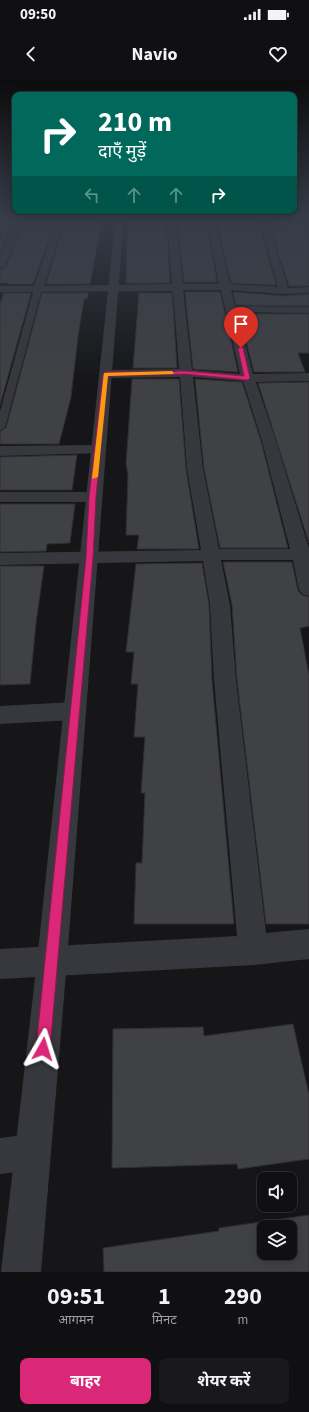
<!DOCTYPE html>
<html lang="hi">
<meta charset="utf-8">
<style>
body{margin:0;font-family:"Source Sans 3","Noto Sans Devanagari",sans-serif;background:#19191b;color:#f1f3f6;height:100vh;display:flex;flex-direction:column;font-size:15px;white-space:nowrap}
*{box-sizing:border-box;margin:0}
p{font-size:13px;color:#9c9d9f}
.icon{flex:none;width:22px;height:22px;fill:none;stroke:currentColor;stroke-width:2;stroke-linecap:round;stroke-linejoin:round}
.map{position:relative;height:1192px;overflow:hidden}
.details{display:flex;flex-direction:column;background:#101012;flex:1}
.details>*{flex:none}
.top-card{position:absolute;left:12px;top:12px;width:285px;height:122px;border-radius:8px;box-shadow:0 2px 10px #0003,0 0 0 1px #303032;background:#00695c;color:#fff;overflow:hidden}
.buttons{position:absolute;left:257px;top:1092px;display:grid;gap:8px}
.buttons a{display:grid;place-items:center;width:40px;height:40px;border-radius:8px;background:#101012;box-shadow:0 2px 10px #0003,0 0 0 1px #303032;font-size:20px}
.pin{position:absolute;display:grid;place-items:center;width:34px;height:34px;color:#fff;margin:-41px -17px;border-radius:50% 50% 50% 0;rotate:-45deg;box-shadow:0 0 4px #0007}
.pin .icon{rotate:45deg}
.me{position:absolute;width:44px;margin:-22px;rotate:6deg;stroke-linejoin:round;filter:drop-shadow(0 0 3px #0008)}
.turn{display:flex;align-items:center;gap:14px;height:84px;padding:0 20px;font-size:18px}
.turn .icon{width:52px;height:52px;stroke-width:2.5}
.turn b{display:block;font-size:28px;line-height:34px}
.lanes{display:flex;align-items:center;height:38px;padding:0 20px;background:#0003;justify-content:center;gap:20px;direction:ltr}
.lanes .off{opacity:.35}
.eta{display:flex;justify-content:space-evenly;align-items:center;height:68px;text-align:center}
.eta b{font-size:24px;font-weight:700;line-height:28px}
.button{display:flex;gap:8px;margin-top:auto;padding:8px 20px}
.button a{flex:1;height:46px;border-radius:8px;background:#db2777;color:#fff;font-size:16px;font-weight:700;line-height:46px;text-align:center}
.button a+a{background:#19191b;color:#f1f3f6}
.status{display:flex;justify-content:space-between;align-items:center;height:28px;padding:0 20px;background:#101012;direction:ltr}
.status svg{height:11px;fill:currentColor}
header{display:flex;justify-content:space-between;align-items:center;height:52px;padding:0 20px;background:#101012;font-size:18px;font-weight:700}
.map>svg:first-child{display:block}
.building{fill:#404145;stroke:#303034;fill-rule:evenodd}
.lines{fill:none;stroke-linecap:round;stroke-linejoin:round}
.service{fill:#37383d;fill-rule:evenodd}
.minor{fill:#37383d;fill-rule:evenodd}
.tertiary{fill:#37383d;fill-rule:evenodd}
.route{fill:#db2777;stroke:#8e194d}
.slow{fill:#f59e0b}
</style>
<div class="status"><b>09:50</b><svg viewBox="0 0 49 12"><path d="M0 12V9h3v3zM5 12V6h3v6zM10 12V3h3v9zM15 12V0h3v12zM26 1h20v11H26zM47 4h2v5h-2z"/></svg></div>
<header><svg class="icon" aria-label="back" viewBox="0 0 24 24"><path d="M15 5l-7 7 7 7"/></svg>Navio<svg class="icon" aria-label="heart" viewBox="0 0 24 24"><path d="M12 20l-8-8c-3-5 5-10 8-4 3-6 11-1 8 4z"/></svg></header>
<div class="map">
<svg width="309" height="1192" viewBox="0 0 309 1192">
<rect width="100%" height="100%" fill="#161618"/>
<!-- building -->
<g class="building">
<polygon points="0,135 57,135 33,204 7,204 8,203 0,203 0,190 6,187 20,152 15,148 10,151 0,172"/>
<polygon points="67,135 103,135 90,204 46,204"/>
<polygon points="128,135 166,135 170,203 126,203"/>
<polygon points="176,135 205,135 217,202 184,202"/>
<polygon points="215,135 252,135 260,148 276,205 231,203"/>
<polygon points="263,135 295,135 305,148 309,149 309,206 289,206 270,147"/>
<polygon points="185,212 220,212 238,292 193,289"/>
<polygon points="233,212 284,216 309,214 309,226 236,225"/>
<polygon points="4,213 31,213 0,325 0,225"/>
<polygon points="42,213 88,213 87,219 84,219 78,256 71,317 59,364 0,364 0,352 6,348"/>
<polygon points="139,213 172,213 177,288 133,288"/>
<polygon points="239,234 309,234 309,273 298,273 305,292 254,292"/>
<polygon points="132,299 179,299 186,389 199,469 137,469 139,455 126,455 128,395 126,384"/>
<polygon points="195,299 242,302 261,361 288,468 220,468 204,389"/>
<polygon points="309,302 309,463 258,303"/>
<polygon points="77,375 72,410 0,410 0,377"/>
<polygon points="0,424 75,424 70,463 47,464 46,471 0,472"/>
<polygon points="223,482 292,482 298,511 302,515 309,517 309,546 300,548 309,595 309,844 266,844 237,600 232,525"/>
<polygon points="202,483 209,525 212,600 234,844 134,844 136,783 142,783 145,713 141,713 145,657 134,657 138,604 131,604 134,572 126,572 136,484"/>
<polygon points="0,486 44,486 36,543 30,604 0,605"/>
<polygon points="293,944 309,1015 309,1079 238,1089 237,1084 112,1088 113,949 203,947 204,956"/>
<path d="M 309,1135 L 309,1192 L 104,1192 L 103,1168 L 219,1151 L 219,1148 ZM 264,1147 L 290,1147 L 290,1173 L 264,1173 Z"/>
</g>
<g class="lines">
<!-- service -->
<polygon class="service" points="38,207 42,209 5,348 0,351 0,331 34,209"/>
<!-- minor -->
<g class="minor">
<path d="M 58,135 L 66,135 L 44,206 L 172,204 L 167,135 L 175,135 L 183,204 L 219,204 L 206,135 L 214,135 L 230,204 L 278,207 L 261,147 L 253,135 L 261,135 L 269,147 L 288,208 L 309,207 L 309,213 L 284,214 L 231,210 L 235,226 L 309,227 L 309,233 L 237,232 L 253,294 L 309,293 L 309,301 L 256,302 L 276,361 L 309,468 L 309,516 L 302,514 L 299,510 L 293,480 L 221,480 L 230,525 L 236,600 L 266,853 L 309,849 L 309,879 L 253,885 L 0,899 L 0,869 L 237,856 L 214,600 L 210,525 L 203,481 L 0,485 L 0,473 L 201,470 L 187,389 L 180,297 L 106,298 L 100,294 L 106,290 L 179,289 L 173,211 L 0,212 L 0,206 L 34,206 ZM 183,210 L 221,210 L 240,294 L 192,290 ZM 193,297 L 243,301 L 262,361 L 290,469 L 219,469 L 203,389 Z"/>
<polygon points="296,135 304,135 309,140 309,148 306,147"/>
<polygon points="15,149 19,152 5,186 0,189 0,175 11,152"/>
<polygon points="97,365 102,367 105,370 102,373 0,376 0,366"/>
<polygon points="0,412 93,412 99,413 101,417 99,421 93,422 0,422"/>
<polygon points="74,622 82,625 86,631 82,637 74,640 0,644 0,626"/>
<polygon points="32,1054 45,1059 50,1072 45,1085 32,1090 0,1094 0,1058"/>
</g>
<!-- tertiary -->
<polygon class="tertiary" points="116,135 124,135 67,881 41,1192 1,1192 37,881"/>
</g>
<!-- sky -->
<linearGradient id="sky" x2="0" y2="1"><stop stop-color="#0c0c0d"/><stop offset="0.45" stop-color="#363c48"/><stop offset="1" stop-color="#363c48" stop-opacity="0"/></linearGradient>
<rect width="309" height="302" fill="url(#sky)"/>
<!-- route -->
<polygon class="route" points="241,267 243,268 250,298 248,300 185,294 108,296 96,417 93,478 50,969 48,974 43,976 38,974 36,969 86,478 89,417 103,294 106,292 185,291 244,296 238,268"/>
<!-- slow -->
<polygon class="slow" points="172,291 174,294 108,296 98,397 92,399 104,293"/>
</svg>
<div class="buttons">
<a><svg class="icon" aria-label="sound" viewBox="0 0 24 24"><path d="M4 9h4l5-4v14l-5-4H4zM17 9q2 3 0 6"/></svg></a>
<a><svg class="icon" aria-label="layers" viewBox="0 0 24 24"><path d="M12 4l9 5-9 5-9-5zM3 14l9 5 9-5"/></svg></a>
</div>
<div class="pin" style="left:241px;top:268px;background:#d93025"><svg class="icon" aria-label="arrive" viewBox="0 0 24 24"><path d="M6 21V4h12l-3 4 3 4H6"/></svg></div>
<svg class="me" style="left:43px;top:969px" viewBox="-20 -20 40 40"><path d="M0-17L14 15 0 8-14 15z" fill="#db2777" stroke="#fff" stroke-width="4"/></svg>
<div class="top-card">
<div class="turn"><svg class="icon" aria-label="right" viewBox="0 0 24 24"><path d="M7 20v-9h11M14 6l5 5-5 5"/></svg><div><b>210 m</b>दाएँ मुड़ें</div></div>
<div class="lanes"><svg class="icon off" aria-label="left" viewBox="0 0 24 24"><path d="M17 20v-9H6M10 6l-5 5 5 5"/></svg><svg class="icon off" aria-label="ahead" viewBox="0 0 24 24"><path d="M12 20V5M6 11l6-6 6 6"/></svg><svg class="icon off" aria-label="ahead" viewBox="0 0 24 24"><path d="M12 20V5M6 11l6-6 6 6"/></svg><svg class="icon" aria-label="right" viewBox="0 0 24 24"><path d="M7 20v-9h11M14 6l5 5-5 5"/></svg></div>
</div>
</div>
<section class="details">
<div class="eta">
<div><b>09:51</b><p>आगमन</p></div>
<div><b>1</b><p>मिनट</p></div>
<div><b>290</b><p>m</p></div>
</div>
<div class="button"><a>बाहर</a><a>शेयर करें</a></div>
</section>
